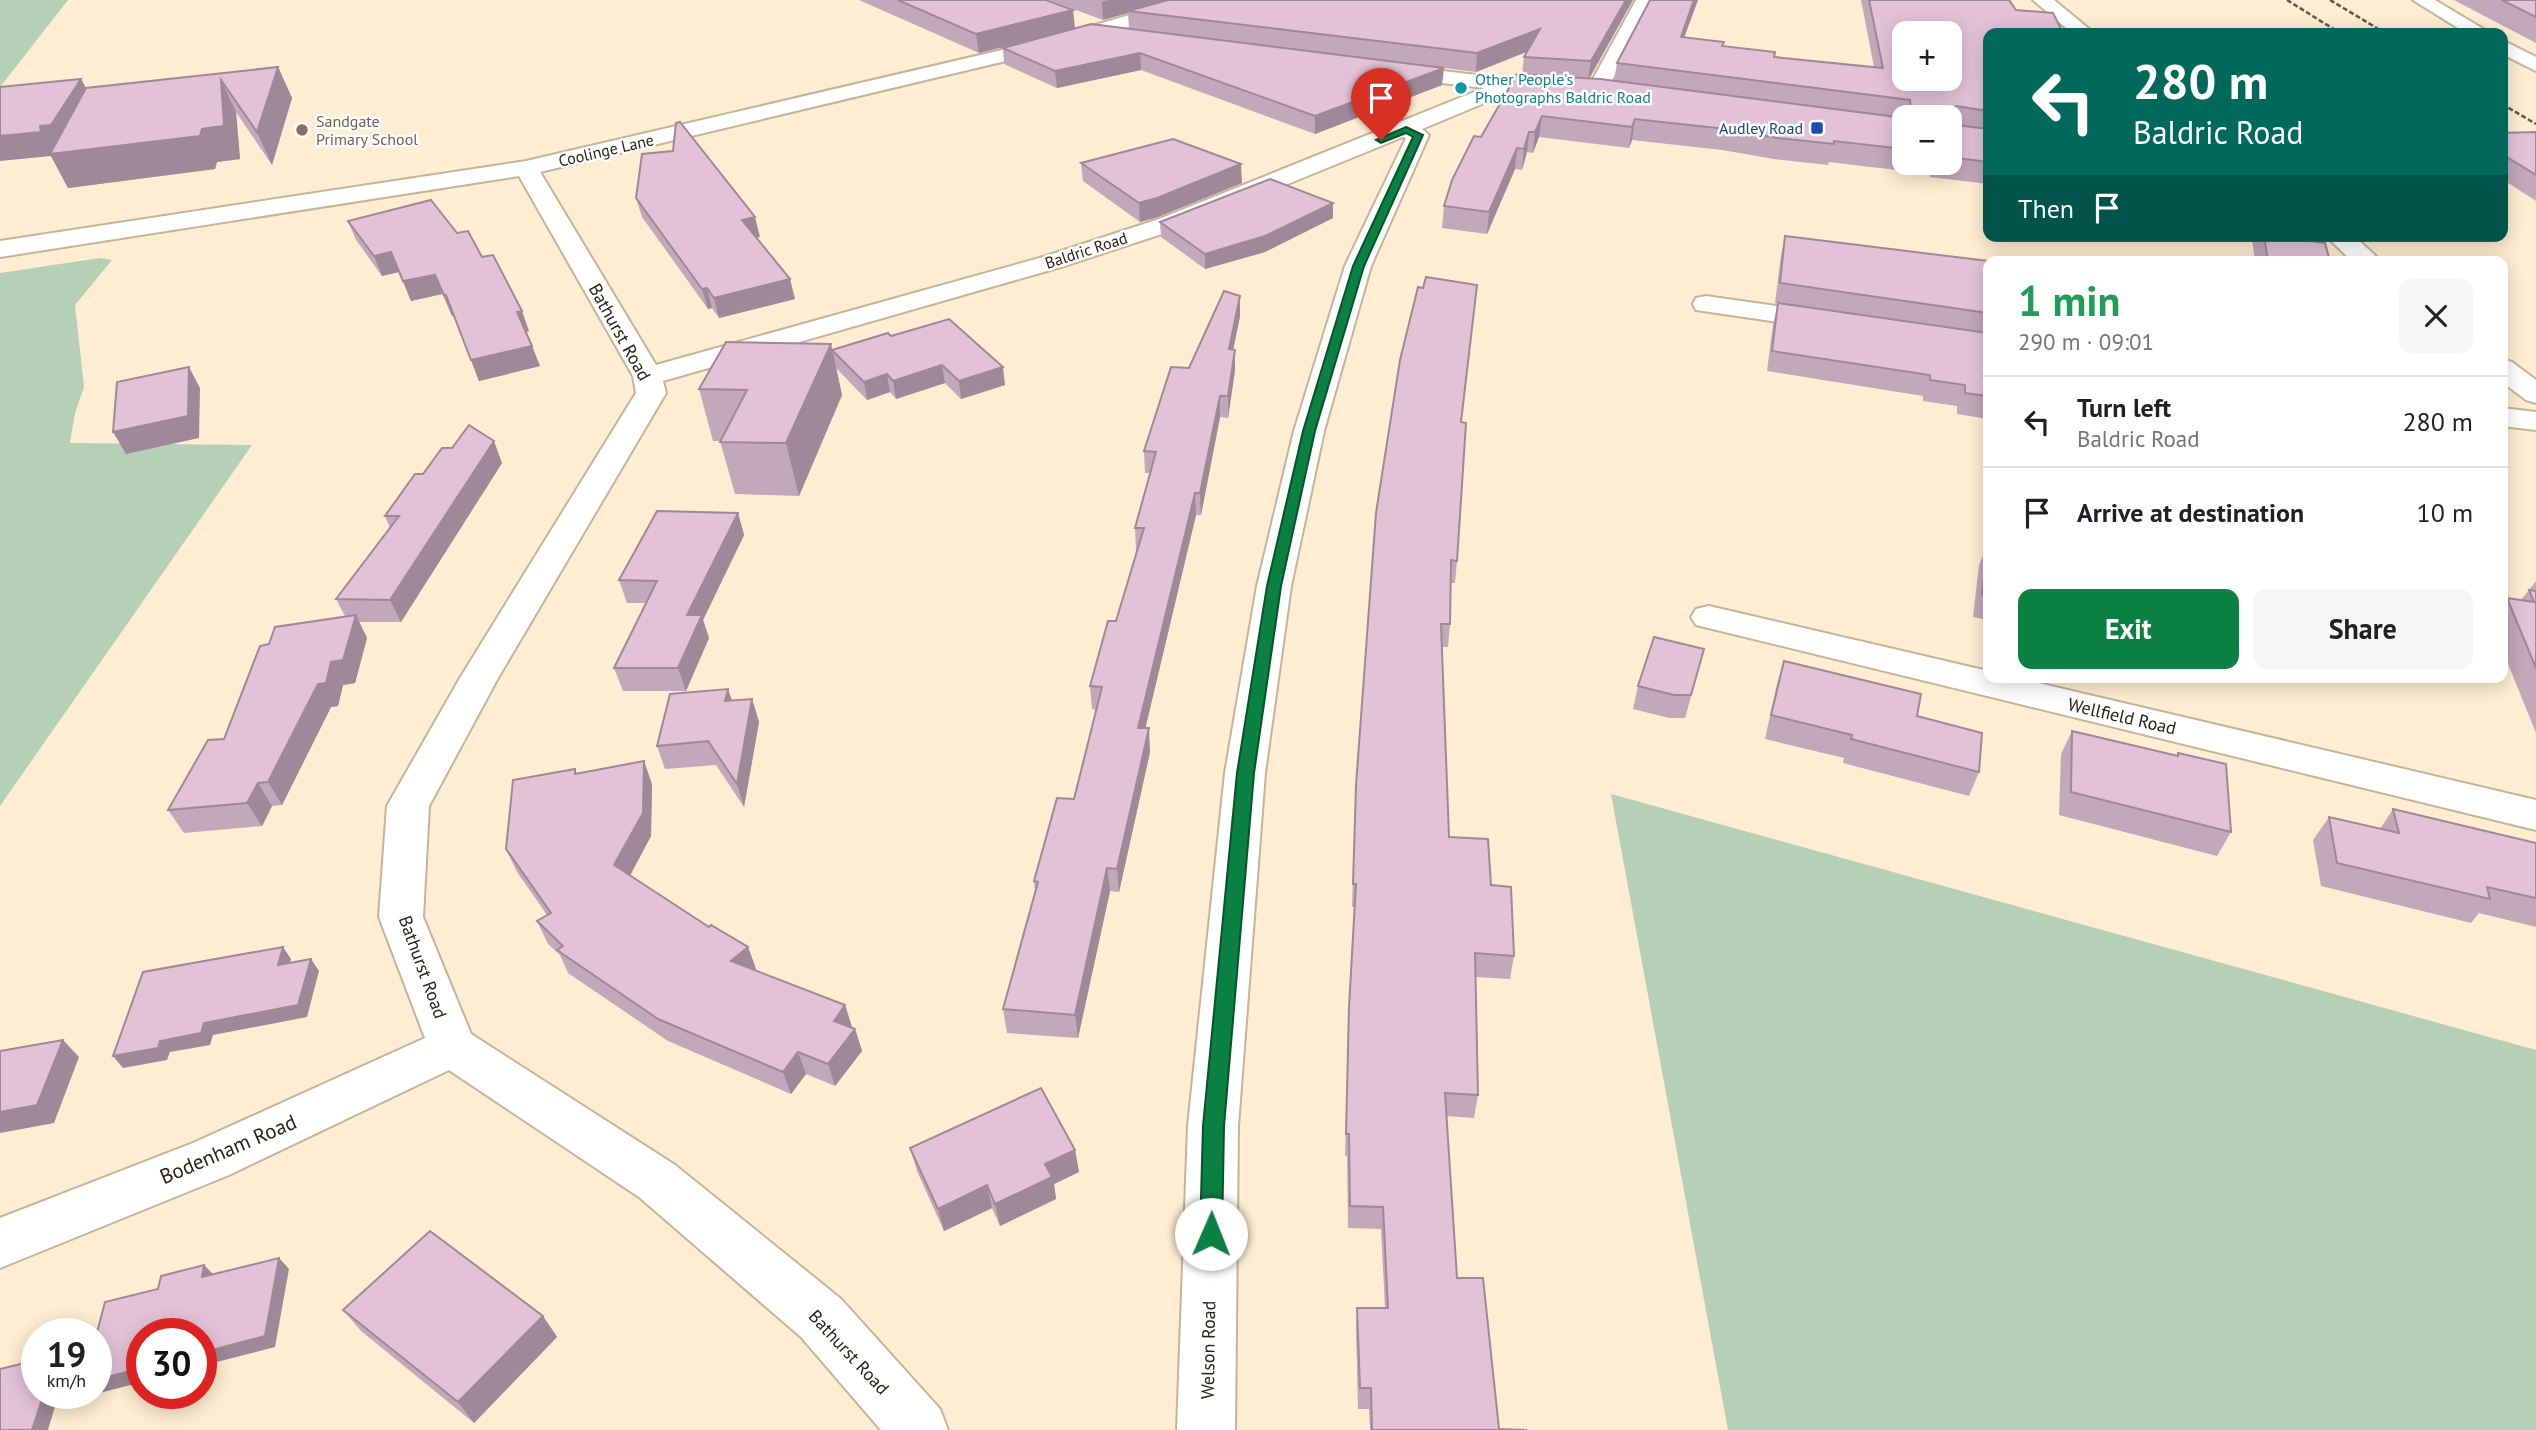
<!DOCTYPE html>
<meta charset="utf-8">
<style>
body{margin:0;font-family:"PT Sans",sans-serif;background:#f6f6f6;color:#202124;height:100vh;display:flex;flex-direction:column;font-size:26px;white-space:nowrap}
*{box-sizing:border-box;margin:0}
p{font-size:23px;color:#757577}
.icon{flex:none;width:38px;height:38px;fill:none;stroke:currentColor;stroke-width:2;stroke-linecap:round;stroke-linejoin:round}
.map{position:relative;flex:1;overflow:hidden}
.details{position:absolute;left:1983px;top:256px;width:525px;height:427px;display:flex;flex-direction:column;background:#fff;border-radius:14px;box-shadow:0 4px 18px #0003}
.details>*{flex:none}
.guide{position:absolute;left:1983px;top:28px;width:525px;height:214px;border-radius:14px;box-shadow:0 4px 18px #0003;background:#00695c;color:#fff;overflow:hidden}
.fabs{position:absolute;left:1892px;top:21px;display:grid;gap:14px}
.fabs a{display:grid;place-items:center;width:70px;height:70px;border-radius:14px;background:#fff;box-shadow:0 4px 18px #0003;font-size:35px}
.speed{position:absolute;left:21px;top:1318px;display:flex;gap:14px;font-size:35px;font-weight:700;text-align:center}
.speed>*{display:grid;place-content:center;width:91px;height:91px;border-radius:50%;background:#fff;box-shadow:0 4px 18px #0003;line-height:1}
.speed small{font-size:18px;font-weight:400}
.speed .limit{border:10px solid #d22;background:#fff;color:#111}
.pin{position:absolute;display:grid;place-items:center;width:60px;height:60px;color:#fff;margin:-72px -30px;border-radius:50% 50% 50% 0;rotate:-45deg;box-shadow:0 0 7px #0007}
.pin .icon{rotate:45deg}
.me{position:absolute;width:77px;margin:-38px;rotate:1deg;stroke-linejoin:round;filter:drop-shadow(0 0 5px #0008)}
.turn{display:flex;align-items:center;gap:24px;height:147px;padding:0 35px;font-size:32px}
.turn .icon{width:91px;height:91px;stroke-width:2.5}
.turn b{display:block;font-size:49px;line-height:60px}
.then{display:flex;align-items:center;height:66px;padding:0 35px;background:#0003;gap:14px;font-size:26px}
.round{display:grid;place-items:center;flex:none;width:74px;height:74px;border-radius:14px;background:#f6f6f6}
.overview{display:flex;align-items:center;justify-content:space-between;height:119px;padding:0 35px}
h1{font-size:42px;font-weight:800;line-height:52px;color:#1e9e55}
.primary-button{display:flex;gap:14px;margin-top:auto;padding:14px 35px}
.primary-button a{flex:1;height:80px;border-radius:14px;background:#0b8043;color:#fff;font-size:28px;font-weight:800;line-height:80px;text-align:center}
.primary-button a+a{background:#f6f6f6;color:#202124}
ul{padding:0;list-style:none}
li{display:flex;align-items:center;gap:21px;height:91px;padding:0 35px;border-top:2px solid #e0e0e0}
li div{flex:1}
li b{display:block;font-size:26px}
li em{font-style:normal}
.map>svg:first-child{display:block}
.green{fill:#b6cfb7}
.lines{fill:none;stroke-linecap:round;stroke-linejoin:round}
.street-casing{stroke:#c5b49a;stroke-width:4}
.secondary-casing{stroke:#c5b49a;stroke-width:4}
.street{fill:#fff;fill-rule:evenodd}
.secondary{fill:#fff;fill-rule:evenodd}
.rail{stroke:#615749;stroke-width:2.5;stroke-dasharray:5 2.5;stroke-linecap:butt}
.wall{fill:#c3a7ba;fill-rule:evenodd}
.shaded-wall{fill:#9f8897}
.building{fill:#e3c2d8;stroke:#9f8897;stroke-width:2;fill-rule:evenodd}
.route{fill:#0b8043;stroke:#07532c;stroke-width:2}
.culture-dot{fill:#0f9aa8;stroke:#fff;stroke-width:2.5}
.transit-dot{fill:#1a4fb4;stroke:#fff;stroke-width:2.5}
.education-dot{fill:#8d6e63;stroke:#fff;stroke-width:2.5}
.labels{text-anchor:middle;dominant-baseline:central;stroke-width:5;stroke-linejoin:round;paint-order:stroke}
.far-culture-label{font-size:16px;fill:#0d838f;stroke:#fff;text-anchor:start}
.far-education-label{font-size:16px;fill:#785e54;stroke:#fff;text-anchor:start}
.far-transit-label{font-size:16px;fill:#164399;stroke:#fff;text-anchor:end}
.far-street-label{font-size:16px;fill:#292218;stroke:#fff}
.street-label{font-size:18px;fill:#292218;stroke:#fff}
.near-street-label{font-size:21px;fill:#292218;stroke:#fff}
</style>
<div class="map">
<svg width="2536" height="1430" viewBox="0 0 2536 1430">
<rect width="100%" height="100%" fill="#feedd2"/>
<!-- green -->
<g class="green">
<polygon points="0,0 68,0 0,87"/>
<polygon points="100,258 112,260 75,305 84,387 75,413 70,443 252,445 0,806 0,273"/>
<polygon points="1611,794 2536,1050 2536,1430 1728,1430"/>
</g>
<g class="lines">
<!-- street casing -->
<g class="street-casing">
<g id="street">
<polygon points="1181,0 1210,0 1208,4 1052,50 540,172 656,365 1043,257 1159,219 1484,88 1392,77 1385,75 1382,71 1385,67 1392,65 1511,79 1518,81 1521,85 1518,89 1422,129 1429,135 1371,266 1324,431 1291,586 1265,773 1238,1126 1235,1430 1177,1430 1188,1126 1225,773 1257,586 1294,431 1345,266 1406,138 1403,137 1177,229 1061,267 663,381 666,393 498,678 429,806 423,917 471,1034 675,1165 841,1299 940,1409 948,1430 881,1430 801,1337 639,1197 449,1070 229,1175 0,1268 0,1218 193,1143 425,1038 379,917 387,806 460,678 636,393 633,376 519,176 0,257 0,241 526,161 1040,41"/>
<polygon points="1636,0 1654,0 1607,90 1604,94 1590,94 1587,90"/>
<polygon points="2413,0 2435,0 2490,33 2466,33"/>
<polygon points="2502,40 2536,57 2536,71 2502,54"/>
<polygon points="1706,296 1827,313 1837,315 1841,321 1837,327 1827,329 1696,310 1693,304 1696,298"/>
<polygon points="2502,408 2536,412 2536,430 2502,426"/>
<polygon points="1709,606 1988,671 1988,677 2013,677 2536,800 2536,830 1696,625 1691,617 1696,609"/>
</g>
</g>
<!-- secondary casing -->
<g class="secondary-casing">
<g id="secondary">
<polygon points="2033,0 2054,0 2094,33 2072,33"/>
<polygon points="2326,236 2354,236 2381,261 2352,261"/>
<polygon points="2502,359 2512,362 2536,380 2536,403 2526,400 2502,382"/>
</g>
</g>
<!-- street -->
<use href="#street" class="street"/>
<!-- secondary -->
<use href="#secondary" class="secondary"/>
<!-- rail -->
<g class="rail">
<polyline points="2287,0 2340,33"/>
<polyline points="2330,0 2385,33"/>
<polyline points="2502,104 2536,124"/>
</g>
</g>
<!-- wall -->
<g class="wall">
<polygon points="859,0 1046,0 1073,10 1075,29 979,53"/>
<path d="M 1049,0 L 1633,0 L 1590,78 L 1614,81 L 1617,63 L 1650,0 L 1698,0 L 1684,38 L 1774,57 L 1874,67 L 1861,0 L 2009,0 L 1988,33 L 1988,184 L 1930,177 L 1930,174 L 1829,162 L 1828,165 L 1774,159 L 1722,150 L 1632,140 L 1629,148 L 1539,137 L 1533,153 L 1527,152 L 1522,170 L 1515,169 L 1487,234 L 1442,228 L 1444,206 L 1481,137 L 1522,74 L 1524,57 L 1527,52 L 1476,72 L 1437,67 L 1442,85 L 1315,134 L 1141,70 L 1057,88 L 1004,64 L 1003,48 L 1129,29 L 1128,13 L 1103,20 ZM 1904,117 L 1950,117 L 1950,163 L 1904,163 Z"/>
<polygon points="2454,0 2536,0 2536,43"/>
<polygon points="278,67 292,98 272,165 236,112 240,159 217,162 215,169 68,188 51,156 81,79 86,88"/>
<polygon points="2536,132 2536,201 2502,179 2502,133"/>
<polygon points="1081,163 1242,183 1158,217 1140,222 1083,181"/>
<polygon points="636,198 760,237 756,237 795,299 719,318 712,308 708,309 642,217"/>
<polygon points="1333,218 1265,252 1205,269 1161,237 1160,222"/>
<polygon points="348,221 457,233 482,257 529,331 526,332 540,366 479,381 454,315 452,316 442,294 411,301 399,272 382,276 356,240"/>
<polygon points="1785,236 1988,261 1988,419 1957,414 1957,406 1923,401 1923,396 1767,371 1773,324 1778,304 1775,303 1781,255"/>
<polygon points="2253,236 2303,236 2304,240 2330,261 2255,261 2252,239"/>
<polygon points="1240,316 1233,350 1235,350 1235,370 1228,418 1220,417 1201,515 1196,515 1145,728 1150,752 1119,892 1110,891 1078,1038 1007,1033 1003,1009 1035,891 1034,881 1074,799 1096,710 1092,709 1090,686 1116,621 1138,550 1136,550 1135,528 1150,473 1145,473 1144,451 1189,368"/>
<polygon points="891,336 1005,385 961,399 945,383 896,399 890,392 867,400 836,368 842,395 799,496 735,494 720,441 713,441 699,389 833,350"/>
<polygon points="1462,422 1457,561 1455,583 1451,583 1450,624 1448,647 1442,647 1449,837 1491,885 1514,956 1510,979 1476,977 1478,1095 1474,1118 1446,1116 1457,1278 1499,1429 1527,1430 1370,1430 1369,1409 1358,1409 1356,1329 1357,1308 1385,1308 1381,1229 1348,1228 1347,1156 1345,1156 1348,1030 1354,907 1352,907 1356,785"/>
<polygon points="502,463 401,622 359,622 367,638 355,683 343,685 338,706 331,707 282,805 272,806 262,826 184,833 168,810 224,739 269,644 345,616 336,599 390,528 385,516 423,474"/>
<polygon points="738,513 744,535 703,620 709,638 686,691 623,691 614,668 646,603 627,603 619,580"/>
<polygon points="1988,543 1988,620 1973,617 1979,565"/>
<polygon points="2536,581 2536,733 2502,649 2502,603 2507,598 2521,600"/>
<polygon points="1784,661 1917,716 1979,772 1969,796 1843,763 1844,758 1765,739 1777,684"/>
<polygon points="1698,672 1685,718 1669,718 1633,709 1638,686"/>
<polygon points="752,699 759,722 744,807 716,765 665,769 657,746"/>
<polygon points="2072,731 2176,756 2178,753 2231,832 2217,856 2059,815 2061,754"/>
<polygon points="575,769 577,774 652,784 651,836 630,876 709,927 748,947 756,969 755,970 845,1005 852,1028 855,1029 862,1051 835,1086 806,1074 791,1094 668,1041 568,973 560,955 548,944 537,921 547,915 517,872 506,849"/>
<polygon points="2393,809 2536,843 2536,927 2479,913 2471,923 2321,886 2313,840 2329,817 2380,829"/>
<polygon points="910,1148 1075,1150 1079,1172 1054,1184 1056,1199 1000,1226 992,1208 944,1231 917,1171"/>
<polygon points="343,1310 543,1316 557,1337 474,1423 361,1331"/>
</g>
<!-- shaded-wall -->
<g class="shaded-wall">
<polygon points="1108,0 1172,0 1128,11 1128,13 1103,20 1102,2"/>
<polygon points="1626,0 1633,0 1588,80 1591,61"/>
<polygon points="1694,0 1698,0 1677,56 1681,37"/>
<polygon points="1073,10 1075,29 979,53 976,34"/>
<polygon points="1540,29 1538,47 1476,72 1477,53"/>
<polygon points="1140,53 1141,70 1057,88 1055,71"/>
<polygon points="278,67 292,98 272,165 257,132"/>
<polygon points="1444,68 1442,85 1315,134 1315,116"/>
<polygon points="81,79 93,102 221,80 236,112 240,159 217,162 215,169 68,188 51,156 0,161 0,136 40,126"/>
<polygon points="1542,116 1539,137 1533,153 1535,132"/>
<polygon points="1635,119 1632,140 1629,148 1632,127"/>
<polygon points="1529,132 1527,152 1522,170 1524,149"/>
<polygon points="1517,148 1515,169 1487,234 1489,212"/>
<polygon points="1241,164 1242,183 1158,217 1140,222 1139,203"/>
<polygon points="1333,203 1333,218 1265,252 1205,269 1205,254"/>
<polygon points="755,217 760,237 747,240 742,220"/>
<polygon points="391,252 399,272 382,276 374,256"/>
<polygon points="435,275 442,294 411,301 403,281"/>
<polygon points="790,279 795,299 719,318 714,298"/>
<polygon points="707,288 712,308 708,309 702,289"/>
<polygon points="444,295 446,295 454,315 452,316"/>
<polygon points="1240,296 1240,316 1229,370 1229,349"/>
<polygon points="522,311 529,331 524,332 517,312"/>
<polygon points="831,344 842,395 799,496 786,443"/>
<polygon points="532,346 540,366 479,381 471,360"/>
<polygon points="1235,350 1235,370 1228,418 1228,396"/>
<polygon points="942,365 945,383 896,399 893,381"/>
<polygon points="189,367 200,388 199,438 126,454 113,432"/>
<polygon points="1003,367 1005,385 961,399 959,381"/>
<polygon points="887,374 890,392 867,400 864,382"/>
<polygon points="1220,396 1220,417 1201,515 1200,493"/>
<polygon points="494,441 502,463 401,622 390,600"/>
<polygon points="1195,493 1196,515 1140,751 1138,728"/>
<polygon points="738,513 744,535 703,620 709,638 686,691 678,668 687,615"/>
<polygon points="356,615 367,638 355,683 343,685 338,706 331,707 282,805 268,782 318,684 331,662"/>
<polygon points="728,689 736,712 725,701"/>
<polygon points="752,699 759,722 744,807 737,784"/>
<polygon points="1149,728 1150,752 1119,892 1117,869"/>
<polygon points="644,761 652,784 651,836 623,888 614,865"/>
<polygon points="258,783 272,806 262,826 247,803"/>
<polygon points="1107,868 1110,891 1078,1038 1075,1015"/>
<polygon points="283,947 291,959 286,977 278,965"/>
<polygon points="748,947 756,969 740,984 731,961"/>
<polygon points="311,959 319,971 307,1017 213,1035 210,1045 170,1052 167,1060 123,1068 113,1056 204,1023"/>
<polygon points="845,1005 852,1027 840,1043 834,1021"/>
<polygon points="855,1029 862,1051 835,1086 828,1064"/>
<polygon points="63,1040 79,1057 54,1123 0,1133 0,1112"/>
<polygon points="798,1052 806,1074 791,1094 783,1072"/>
<polygon points="1075,1150 1079,1172 1054,1184 1056,1199 1000,1226 995,1204 1045,1164"/>
<polygon points="987,1185 992,1208 944,1231 938,1209"/>
<polygon points="279,1258 289,1269 275,1347 201,1366 201,1353"/>
<polygon points="204,1265 215,1276 202,1277"/>
<polygon points="543,1316 557,1337 474,1423 458,1402"/>
<polygon points="142,1368 142,1382 96,1394 95,1393 96,1393 96,1380"/>
<polygon points="44,1393 59,1393 48,1430 32,1430"/>
</g>
<!-- building -->
<g class="building">
<polygon points="898,0 1046,0 1073,10 976,34"/>
<polygon points="1168,0 1626,0 1591,61 1524,57 1540,29 1477,53 1128,11"/>
<path d="M 1650,0 L 1694,0 L 1681,37 L 1724,42 L 1722,46 L 1775,52 L 1774,57 L 1883,68 L 1869,0 L 2009,0 L 2016,10 L 2053,13 L 2063,33 L 1988,33 L 1988,111 L 1956,106 L 1953,109 L 1954,122 L 1956,125 L 1988,129 L 1988,162 L 1950,157 L 1950,117 L 1911,117 L 1912,116 L 1910,100 L 1617,63 ZM 1904,33 L 1950,33 L 1950,79 L 1904,79 Z"/>
<polygon points="2502,0 2536,0 2536,17"/>
<polygon points="1091,24 1444,68 1315,116 1140,53 1055,71 1003,48"/>
<polygon points="278,67 257,132 221,80 224,126 202,129 200,136 50,154 86,88"/>
<polygon points="1517,74 1600,79 1904,118 1904,149 1834,141 1834,144 1778,138 1726,129 1635,119 1632,127 1542,116 1535,132 1529,132 1524,149 1517,148 1489,212 1444,206 1452,180 1474,136 1481,137"/>
<polygon points="81,79 51,125 40,126 41,132 0,136 0,87"/>
<polygon points="680,122 755,217 742,220 790,279 714,298 707,288 702,289 636,198 642,154 673,151 676,123"/>
<polygon points="2536,132 2536,175 2502,154 2502,133"/>
<polygon points="1173,139 1241,164 1157,198 1139,203 1081,163"/>
<polygon points="1270,179 1333,203 1265,236 1205,254 1160,222"/>
<polygon points="431,200 457,233 468,231 482,257 493,255 522,311 517,312 532,346 471,360 446,295 444,295 435,275 403,281 391,252 374,256 348,221"/>
<polygon points="1785,236 1988,261 1988,313 1780,283"/>
<polygon points="2264,236 2303,236 2304,240 2325,243 2330,261 2268,261"/>
<polygon points="1426,277 1477,285 1461,422 1466,423 1457,561 1451,560 1450,624 1441,624 1449,837 1488,839 1491,885 1511,887 1514,956 1475,953 1478,1095 1445,1093 1457,1278 1483,1278 1499,1429 1527,1430 1372,1430 1371,1388 1360,1388 1357,1308 1388,1308 1383,1207 1350,1206 1349,1134 1346,1134 1349,1007 1356,884 1353,884 1356,785 1376,513 1400,360 1418,287 1423,288"/>
<polygon points="1224,291 1240,296 1229,349 1235,350 1228,396 1220,396 1200,493 1195,493 1138,728 1149,728 1117,869 1107,868 1075,1015 1003,1009 1038,882 1034,881 1057,798 1074,799 1102,687 1090,686 1108,621 1116,621 1144,528 1135,528 1156,452 1144,451 1171,367 1189,368"/>
<polygon points="1778,303 1988,333 1988,396 1965,393 1965,385 1930,380 1930,375 1772,351"/>
<polygon points="949,319 1003,367 959,381 942,365 893,381 887,374 864,382 832,350 888,333 891,336"/>
<polygon points="726,342 831,344 786,443 720,442 747,390 699,389"/>
<polygon points="189,367 188,416 113,432 117,382"/>
<polygon points="469,425 494,441 390,600 336,599 399,516 385,516 415,474 423,474 442,448 452,448"/>
<polygon points="657,511 738,513 687,615 702,615 678,668 614,668 657,581 619,580"/>
<polygon points="1988,543 1988,596 1982,594"/>
<polygon points="2529,590 2536,591 2536,668 2507,598 2534,602"/>
<polygon points="356,615 343,660 331,662 326,683 318,684 268,782 258,783 247,803 168,810 208,740 224,739 260,646 269,644 275,627"/>
<polygon points="1654,637 1704,649 1691,695 1674,695 1638,686"/>
<polygon points="1784,661 1921,694 1917,716 1982,733 1979,772 1851,739 1852,735 1771,715"/>
<polygon points="728,689 725,701 752,699 737,784 708,741 657,746 670,694"/>
<polygon points="2072,731 2178,756 2178,753 2226,764 2231,832 2071,792"/>
<polygon points="644,761 643,813 614,865 709,927 711,925 748,947 731,961 845,1005 834,1021 855,1029 828,1064 798,1052 783,1072 658,1019 557,950 563,946 537,921 551,913 506,849 513,780 575,769 575,774"/>
<polygon points="2393,809 2536,843 2536,898 2487,887 2490,899 2337,863 2329,817 2399,833"/>
<polygon points="283,947 278,965 311,959 298,1005 204,1023 201,1033 160,1041 158,1048 113,1056 143,972"/>
<polygon points="63,1040 37,1105 0,1112 0,1051"/>
<polygon points="1041,1088 1075,1150 1045,1164 1052,1177 995,1204 987,1185 938,1209 910,1148"/>
<polygon points="430,1231 543,1316 458,1402 343,1310"/>
<polygon points="279,1258 265,1336 201,1353 201,1334 142,1334 142,1368 96,1380 96,1336 105,1302 158,1289 161,1276 204,1265 202,1277"/>
<polygon points="37,1360 37,1393 44,1393 32,1430 0,1430 0,1369"/>
</g>
<!-- route -->
<polygon class="route" points="1406,127 1423,135 1364,266 1315,431 1281,586 1254,773 1224,1126 1222,1234 1218,1241 1211,1244 1203,1241 1200,1234 1203,1126 1237,773 1267,586 1303,431 1353,266 1413,137 1406,133 1381,143 1376,140"/>
<!-- markers -->
<circle class="culture-dot" cx="1461" cy="88" r="7"/>
<rect class="transit-dot" x="1810" y="121" width="14" height="14" rx="3.5"/>
<circle class="education-dot" cx="302" cy="130" r="7"/>
<g class="labels">
<!-- far-culture labels -->
<g class="far-culture-label">
<text x="1475" y="79">Other People's<tspan x="1475" dy="18">Photographs Baldric Road</tspan></text>
</g>
<!-- far-education labels -->
<g class="far-education-label">
<text x="316" y="121">Sandgate<tspan x="316" dy="18">Primary School</tspan></text>
</g>
<!-- far-transit labels -->
<g class="far-transit-label">
<text x="1803" y="128">Audley Road</text>
</g>
<!-- far-street labels -->
<g class="far-street-label">
<text transform="translate(606 150) rotate(-13)">Coolinge Lane</text>
<text transform="translate(1086 250) rotate(-18)">Baldric Road</text>
</g>
<!-- street labels -->
<g class="street-label">
<text transform="translate(620 332) rotate(61)">Bathurst Road</text>
<text transform="translate(2122 716) rotate(13)">Wellfield Road</text>
<text transform="translate(423 967) rotate(70)">Bathurst Road</text>
<text transform="translate(1208 1350) rotate(-89)">Welson Road</text>
<text transform="translate(849 1352) rotate(47)">Bathurst Road</text>
</g>
<!-- near-street labels -->
<g class="near-street-label">
<text transform="translate(228 1149) rotate(-23)">Bodenham Road</text>
</g>
</g>
</svg>
<div class="fabs">
<a>+</a>
<a>−</a>
</div>
<div class="speed"><div>19<small>km/h</small></div><div class="limit">30</div></div>
<div class="pin" style="left:1381px;top:140px;background:#d93025"><svg class="icon" aria-label="arrive" viewBox="0 0 24 24"><path d="M6 21V4h12l-3 4 3 4H6"/></svg></div>
<svg class="me" style="left:1211px;top:1234px" viewBox="-20 -20 40 40"><circle r="19" fill="#fff"/><path d="M0-13L10 11 0 6-10 11z" fill="#0b8043"/></svg>
<div class="guide">
<div class="turn"><svg class="icon" aria-label="left" viewBox="0 0 24 24"><path d="M17 20v-9H6M10 6l-5 5 5 5"/></svg><div><b>280 m</b>Baldric Road</div></div>
<div class="then">Then<svg class="icon" aria-label="arrive" viewBox="0 0 24 24"><path d="M6 21V4h12l-3 4 3 4H6"/></svg></div>
</div>
<section class="details">
<div class="overview"><div><h1>1 min</h1><p>290 m · 09:01</p></div><a class="round"><svg class="icon" aria-label="close" viewBox="0 0 24 24"><path d="M6 6l12 12M18 6L6 18"/></svg></a></div>
<ul>
<li><svg class="icon" aria-label="left" viewBox="0 0 24 24"><path d="M17 20v-9H6M10 6l-5 5 5 5"/></svg><div><b>Turn left</b><p>Baldric Road</p></div><em>280 m</em></li>
<li><svg class="icon" aria-label="arrive" viewBox="0 0 24 24"><path d="M6 21V4h12l-3 4 3 4H6"/></svg><div><b>Arrive at destination</b></div><em>10 m</em></li>
</ul>
<div class="primary-button"><a>Exit</a><a>Share</a></div>
</section>
</div>
